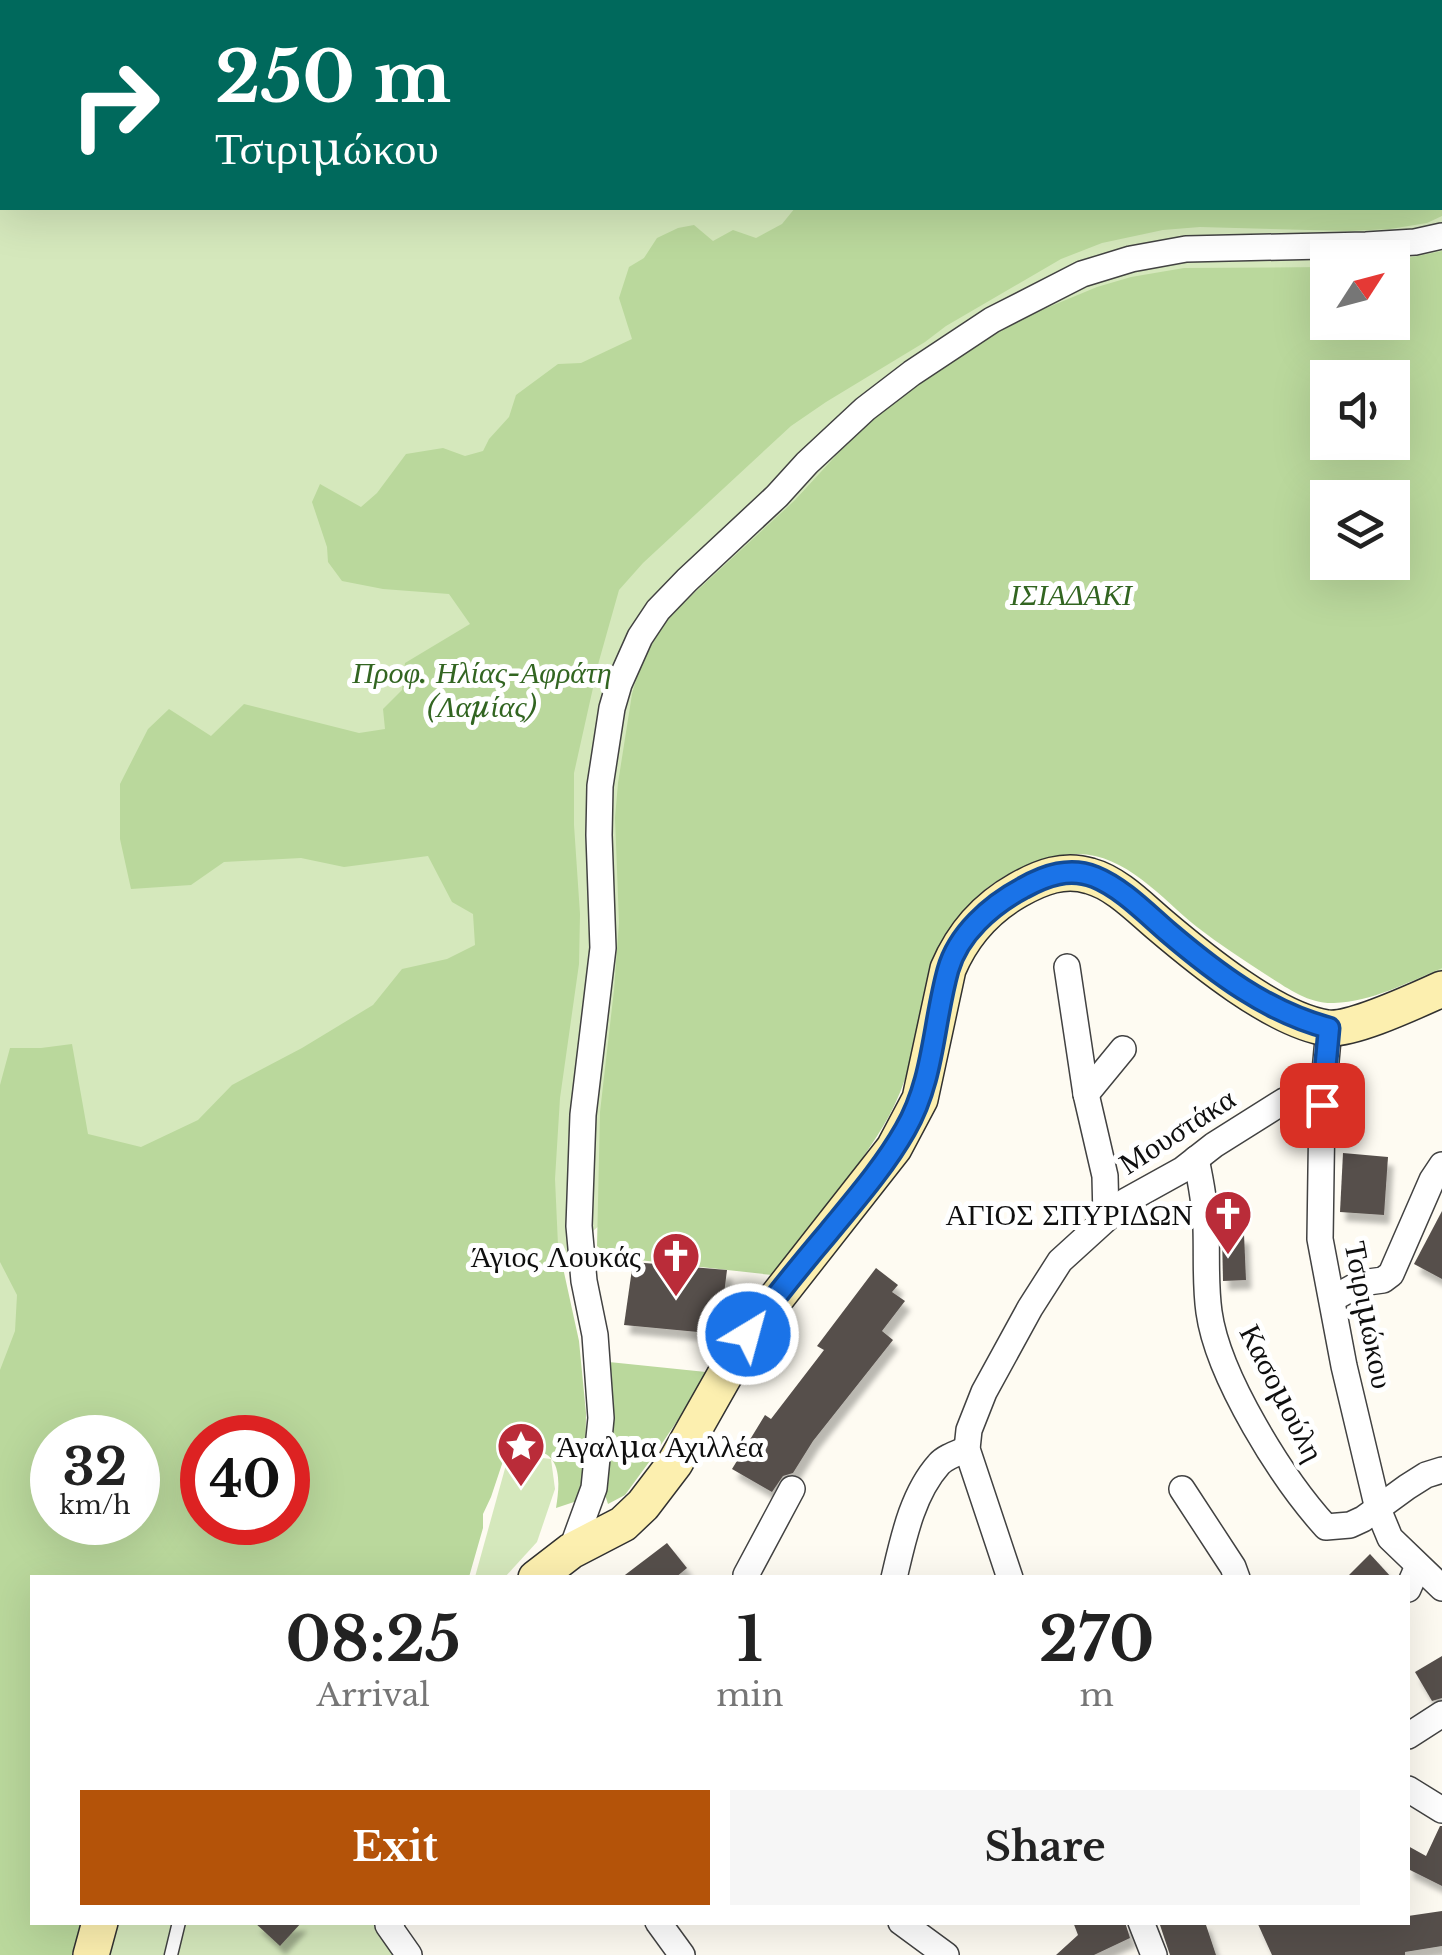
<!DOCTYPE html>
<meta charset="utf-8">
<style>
body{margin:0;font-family:"Libre Baskerville",serif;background:#f6f6f6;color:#222;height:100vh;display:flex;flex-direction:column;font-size:38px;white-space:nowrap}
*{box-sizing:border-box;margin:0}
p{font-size:32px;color:#767676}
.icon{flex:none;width:55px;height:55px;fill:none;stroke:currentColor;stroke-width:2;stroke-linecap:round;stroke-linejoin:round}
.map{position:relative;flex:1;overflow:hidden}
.side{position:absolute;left:30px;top:1575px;width:1380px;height:350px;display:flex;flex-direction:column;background:#fff;border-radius:0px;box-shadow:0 10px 40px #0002}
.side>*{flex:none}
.guide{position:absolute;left:0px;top:0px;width:1442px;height:210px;box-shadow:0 10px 40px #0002;background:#00695c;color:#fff;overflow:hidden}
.needle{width:65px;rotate:54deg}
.fabs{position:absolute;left:1310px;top:240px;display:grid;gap:20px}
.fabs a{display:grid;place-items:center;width:100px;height:100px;border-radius:0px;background:#fff;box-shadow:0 10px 40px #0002;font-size:50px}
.speed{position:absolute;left:30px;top:1415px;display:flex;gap:20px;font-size:50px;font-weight:700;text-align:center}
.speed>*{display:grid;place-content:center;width:130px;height:130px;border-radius:50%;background:#fff;box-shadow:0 10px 40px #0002;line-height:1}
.speed small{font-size:25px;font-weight:400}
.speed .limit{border:15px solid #d22;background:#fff;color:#111}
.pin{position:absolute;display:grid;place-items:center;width:85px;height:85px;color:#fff;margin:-42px;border-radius:20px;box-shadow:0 5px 15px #0006}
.me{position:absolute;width:110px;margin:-55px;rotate:37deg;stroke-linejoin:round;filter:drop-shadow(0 0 8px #0008)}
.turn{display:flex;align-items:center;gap:35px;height:210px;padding:0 50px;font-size:45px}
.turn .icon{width:130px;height:130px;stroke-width:2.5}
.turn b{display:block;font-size:70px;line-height:85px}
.eta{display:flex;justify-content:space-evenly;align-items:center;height:170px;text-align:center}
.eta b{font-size:60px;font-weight:700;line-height:70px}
.primary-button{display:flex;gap:20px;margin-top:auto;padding:20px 50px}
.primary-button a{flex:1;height:115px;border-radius:0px;background:#b45309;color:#fff;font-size:40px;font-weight:700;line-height:115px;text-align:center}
.primary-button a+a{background:#f6f6f6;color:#222}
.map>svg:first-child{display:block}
.green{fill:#d5e8bc;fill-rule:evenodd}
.forest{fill:#bad89c;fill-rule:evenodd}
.building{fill:#57504c;filter:url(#shadow)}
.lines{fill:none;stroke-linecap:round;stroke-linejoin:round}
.lane-casing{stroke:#424242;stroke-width:15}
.street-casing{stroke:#424242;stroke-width:28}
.secondary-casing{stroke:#313131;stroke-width:38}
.lane{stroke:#fff;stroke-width:12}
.street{stroke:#fff;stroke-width:25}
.secondary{stroke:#fcefaf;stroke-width:35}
.route-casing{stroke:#114b97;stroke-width:25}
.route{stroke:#1a73e8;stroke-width:18}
.labels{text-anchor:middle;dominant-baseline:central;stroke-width:10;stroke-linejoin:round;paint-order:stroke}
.park-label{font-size:30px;font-style:italic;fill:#326521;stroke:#fff}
.street-label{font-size:30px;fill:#0f0f0f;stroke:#fff}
.poi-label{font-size:30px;fill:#0f0f0f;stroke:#fff;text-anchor:end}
</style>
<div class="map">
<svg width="1442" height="1955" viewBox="0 0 1442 1955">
<defs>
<filter id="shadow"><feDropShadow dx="5.5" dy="9" stdDeviation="2.5" flood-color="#0004"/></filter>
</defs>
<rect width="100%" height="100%" fill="#fefbf2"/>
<!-- green -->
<g class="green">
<path d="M 0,0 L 1442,0 L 1442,974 L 1347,997 L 1105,852 L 1058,846 L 1001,863 L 928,939 L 445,1360 L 308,1577 L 32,1578 L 32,1922 L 0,1955 ZM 2,2 L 1440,2 L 1440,208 L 2,208 ZM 1328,258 L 1392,258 L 1392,322 L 1328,322 ZM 1328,378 L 1392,378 L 1392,442 L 1328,442 ZM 1328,498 L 1392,498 L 1392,562 L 1328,562 ZM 52,1438 L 138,1438 L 138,1522 L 52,1522 ZM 202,1438 L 288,1438 L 288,1522 L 202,1522 Z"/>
<polygon points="509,1454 551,1459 555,1489 537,1542 505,1577 475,1577"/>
<polygon points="112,1922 377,1923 374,1926 395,1955 104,1955"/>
</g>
<!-- forest -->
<g class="forest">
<path d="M 1436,0 L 1442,0 L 1442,216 L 1427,223 L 1390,229 L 1349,231 L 1200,227 L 1163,230 L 1102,243 L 1061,259 L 946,326 L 925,342 L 826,402 L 791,426 L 643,563 L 619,590 L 599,661 L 574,773 L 574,825 L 580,914 L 579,964 L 560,1098 L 555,1179 L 558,1245 L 579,1341 L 586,1413 L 585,1483 L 577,1501 L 556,1508 C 560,1483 563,1451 530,1450 C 520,1450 514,1450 505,1455 L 491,1497 L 483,1514 L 483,1528 L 469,1577 L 32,1578 L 32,1922 L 81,1923 L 72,1955 L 0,1955 L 0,1370 L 15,1331 L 17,1295 L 0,1262 L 0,1085 L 10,1048 L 41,1048 L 72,1044 L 88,1134 L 141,1147 L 198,1120 L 232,1085 L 302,1048 L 373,1005 L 402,969 L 447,959 L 475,945 L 473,914 L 452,902 L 428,856 L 344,867 L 301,858 L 224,862 L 191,885 L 131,889 L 120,839 L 120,784 L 148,729 L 169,709 L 211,736 L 244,704 L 359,733 L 385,729 L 383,709 L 402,690 L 405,663 L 470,624 L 449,594 L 383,589 L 342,581 L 328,562 L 327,547 L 312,502 L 320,484 L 361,507 L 377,493 L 406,454 L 443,448 L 465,456 L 483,451 L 489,439 L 509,417 L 516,395 L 558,364 L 581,363 L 632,339 L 619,298 L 629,267 L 644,258 L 657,238 L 678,228 L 694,225 L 713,241 L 733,230 L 756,238 L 782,224 L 795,208 L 1440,208 L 1440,2 L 1432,2 ZM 52,1438 L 138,1438 L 138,1522 L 52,1522 ZM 202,1438 L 288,1438 L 288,1522 L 202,1522 Z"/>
<path d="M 1442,251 L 1442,968 C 1408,982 1372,1002 1334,1003 C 1308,1004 1286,987 1265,974 C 1242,959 1219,944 1197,927 C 1161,898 1125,853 1076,854 C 1052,855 1032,862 1011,873 C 917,919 933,1037 889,1116 C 857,1173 811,1224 772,1275 L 612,1257 L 597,1246 L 600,1112 L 614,990 L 619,923 L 615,818 L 618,783 L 632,694 L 641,663 L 663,622 L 794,501 L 856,434 L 890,402 L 985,340 L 1027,316 L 1097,287 L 1131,277 L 1184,268 L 1327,267 L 1328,322 L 1392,322 L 1393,261 ZM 1328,378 L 1392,378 L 1392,442 L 1328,442 ZM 1328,498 L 1392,498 L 1392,562 L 1328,562 Z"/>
<polygon points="609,1362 706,1372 684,1411 652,1458 625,1495 608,1504 604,1492"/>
</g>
<!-- building -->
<g class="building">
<polygon points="1343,1153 1388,1157 1384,1215 1340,1212"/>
<polygon points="1442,1211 1442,1279 1414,1264"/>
<polygon points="1222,1234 1244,1234 1246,1280 1223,1281"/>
<polygon points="633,1262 727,1270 719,1334 624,1325"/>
<polygon points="876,1268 898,1285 892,1292 905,1301 882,1331 893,1340 813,1441 793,1473 783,1476 772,1492 732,1469 765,1415 771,1419 824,1350 817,1346"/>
<polygon points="667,1543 687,1568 675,1578 621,1578"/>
<polygon points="1370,1554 1392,1578 1346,1578"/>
<polygon points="1442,1656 1442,1698 1432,1701 1415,1672"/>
<polygon points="1440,1826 1442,1826 1442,1886 1408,1869 1408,1846 1426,1856"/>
<polygon points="1442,1911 1442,1946 1405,1952 1405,1955 1272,1955 1257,1922 1409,1922 1408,1916"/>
<polygon points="254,1922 302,1922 280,1946"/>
<polygon points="1073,1922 1125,1922 1130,1938 1094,1955 1056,1955 1078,1935"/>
<polygon points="1159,1922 1205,1922 1216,1955 1170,1955"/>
</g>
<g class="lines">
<!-- lane casing -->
<g class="lane-casing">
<polyline id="lane" points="171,1955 179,1922"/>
</g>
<!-- street casing -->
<g class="street-casing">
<g id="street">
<polyline points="1067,967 1086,1094 1105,1176 1106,1218"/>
<polyline points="1329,1028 1322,1105 1320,1239 1344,1366 1378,1509 1390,1538 1442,1588"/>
<polyline points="1086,1094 1123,1049"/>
<path d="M 1196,1159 C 1201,1182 1205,1204 1206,1228 C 1207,1256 1205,1284 1209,1312 C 1218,1377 1283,1480 1326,1527 L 1350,1525 L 1363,1519 L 1407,1487 L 1426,1475 L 1442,1470"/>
<polyline points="1332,1299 1361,1283 1383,1280 1391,1274 1432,1180 1442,1165"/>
<polyline points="1182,1489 1233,1567 1237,1578"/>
<polyline points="571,1551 594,1488 601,1418 595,1335 584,1281 579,1226 583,1115 603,948 599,835 600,786 612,708 619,684 640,637 658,610 687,580 777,496 807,463 865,409 912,373 992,320 1082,274 1131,259 1186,249 1366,245 1415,242 1442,236"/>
<polyline points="746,1575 792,1489"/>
<path d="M 894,1578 C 903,1540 912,1494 939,1464 C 945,1457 958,1453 967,1449"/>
<polyline points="1010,1578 967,1449 969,1430 984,1392 1030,1308 1060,1261 1126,1201 1182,1170 1214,1145 1284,1101 1299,1095"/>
<polyline points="1408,1589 1418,1566"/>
<polyline points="1408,1736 1442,1714"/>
<polyline points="1408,1789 1442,1810"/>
<polyline points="392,1922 388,1925 409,1955"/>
<polyline points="658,1922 682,1955"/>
<polyline points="901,1922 946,1955"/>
<polyline points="1141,1922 1154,1955"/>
</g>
</g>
<!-- secondary casing -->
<g class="secondary-casing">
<g id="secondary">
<path d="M 536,1578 L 571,1551 L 623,1524 L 643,1505 L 675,1463 L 748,1334 L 894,1148 L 920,1099 L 948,969 C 962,936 986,908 1018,890 C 1041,877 1064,868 1090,876 C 1116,883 1139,907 1159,924 C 1199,958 1274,1020 1327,1028 C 1352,1031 1417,1000 1442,989"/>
<polyline points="91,1955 100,1922"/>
</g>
</g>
<!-- lane -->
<use href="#lane" class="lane"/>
<!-- street -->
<use href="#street" class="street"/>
<!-- secondary -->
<use href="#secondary" class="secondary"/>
</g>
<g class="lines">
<!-- route casing -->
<g class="route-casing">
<path id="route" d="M 748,1334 C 773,1299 800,1266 828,1233 C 855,1200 884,1167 905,1130 C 934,1080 933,1024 948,970 C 958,934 991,905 1023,888 C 1046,875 1070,867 1095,877 C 1122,888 1146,913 1168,932 C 1215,972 1267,1012 1329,1028 L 1322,1105"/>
</g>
<!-- route -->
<use href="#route" class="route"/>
</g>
<!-- icons -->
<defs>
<g id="church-pin" transform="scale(2.5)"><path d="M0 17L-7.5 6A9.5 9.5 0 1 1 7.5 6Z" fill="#ba2c39" stroke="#fff"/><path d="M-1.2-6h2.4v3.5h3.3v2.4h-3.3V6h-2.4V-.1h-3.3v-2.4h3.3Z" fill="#fff"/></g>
<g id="sight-pin" transform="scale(2.5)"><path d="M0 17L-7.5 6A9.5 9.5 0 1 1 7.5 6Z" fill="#ba2c39" stroke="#fff"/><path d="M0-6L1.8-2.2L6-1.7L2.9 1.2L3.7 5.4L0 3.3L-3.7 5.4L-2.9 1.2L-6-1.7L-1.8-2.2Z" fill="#fff"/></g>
</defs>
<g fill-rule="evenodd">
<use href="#church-pin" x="1228" y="1214"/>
<use href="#church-pin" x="676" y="1256"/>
<use href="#sight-pin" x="521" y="1446"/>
</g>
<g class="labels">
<!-- park labels -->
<g class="park-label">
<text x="1071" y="594">ΙΣΙΑΔΑΚΙ</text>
<text x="482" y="672">Προφ. Ηλίας-Αφράτη<tspan x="482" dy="34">(Λαμίας)</tspan></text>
</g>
<!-- street labels -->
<g class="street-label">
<text transform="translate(1177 1131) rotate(-33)">Μουστάκα</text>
<text transform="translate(1369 1315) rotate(79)">Τσιριμώκου</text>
<text transform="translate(1282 1393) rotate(63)">Κασομούλη</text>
</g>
<!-- poi labels -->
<g class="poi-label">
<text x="1193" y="1214">ΑΓΙΟΣ ΣΠΥΡΙΔΩΝ</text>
<text x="641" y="1256">Άγιος Λουκάς</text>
<text x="556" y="1446" text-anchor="start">Άγαλμα Αχιλλέα</text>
</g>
</g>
</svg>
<div class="fabs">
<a><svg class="needle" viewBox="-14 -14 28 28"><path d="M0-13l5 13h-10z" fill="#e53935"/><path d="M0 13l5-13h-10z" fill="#767676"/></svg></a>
<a><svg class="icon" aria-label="sound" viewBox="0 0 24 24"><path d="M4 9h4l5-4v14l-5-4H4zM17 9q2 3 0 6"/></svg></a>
<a><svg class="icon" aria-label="layers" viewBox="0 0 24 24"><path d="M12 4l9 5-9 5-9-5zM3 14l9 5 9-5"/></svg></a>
</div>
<div class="speed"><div>32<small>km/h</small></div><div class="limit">40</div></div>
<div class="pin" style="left:1322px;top:1105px;background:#d93025"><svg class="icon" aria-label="arrive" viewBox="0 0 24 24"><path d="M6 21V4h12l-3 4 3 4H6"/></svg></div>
<svg class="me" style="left:748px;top:1334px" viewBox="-20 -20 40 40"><circle r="17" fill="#1a73e8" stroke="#fff" stroke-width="3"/><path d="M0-11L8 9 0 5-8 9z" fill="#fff"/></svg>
<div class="guide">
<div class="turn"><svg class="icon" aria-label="right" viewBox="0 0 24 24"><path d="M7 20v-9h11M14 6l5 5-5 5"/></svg><div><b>250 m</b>Τσιριμώκου</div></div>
</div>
<section class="side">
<div class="eta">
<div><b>08:25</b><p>Arrival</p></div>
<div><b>1</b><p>min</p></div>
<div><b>270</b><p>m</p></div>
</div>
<div class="primary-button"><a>Exit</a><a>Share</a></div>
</section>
</div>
